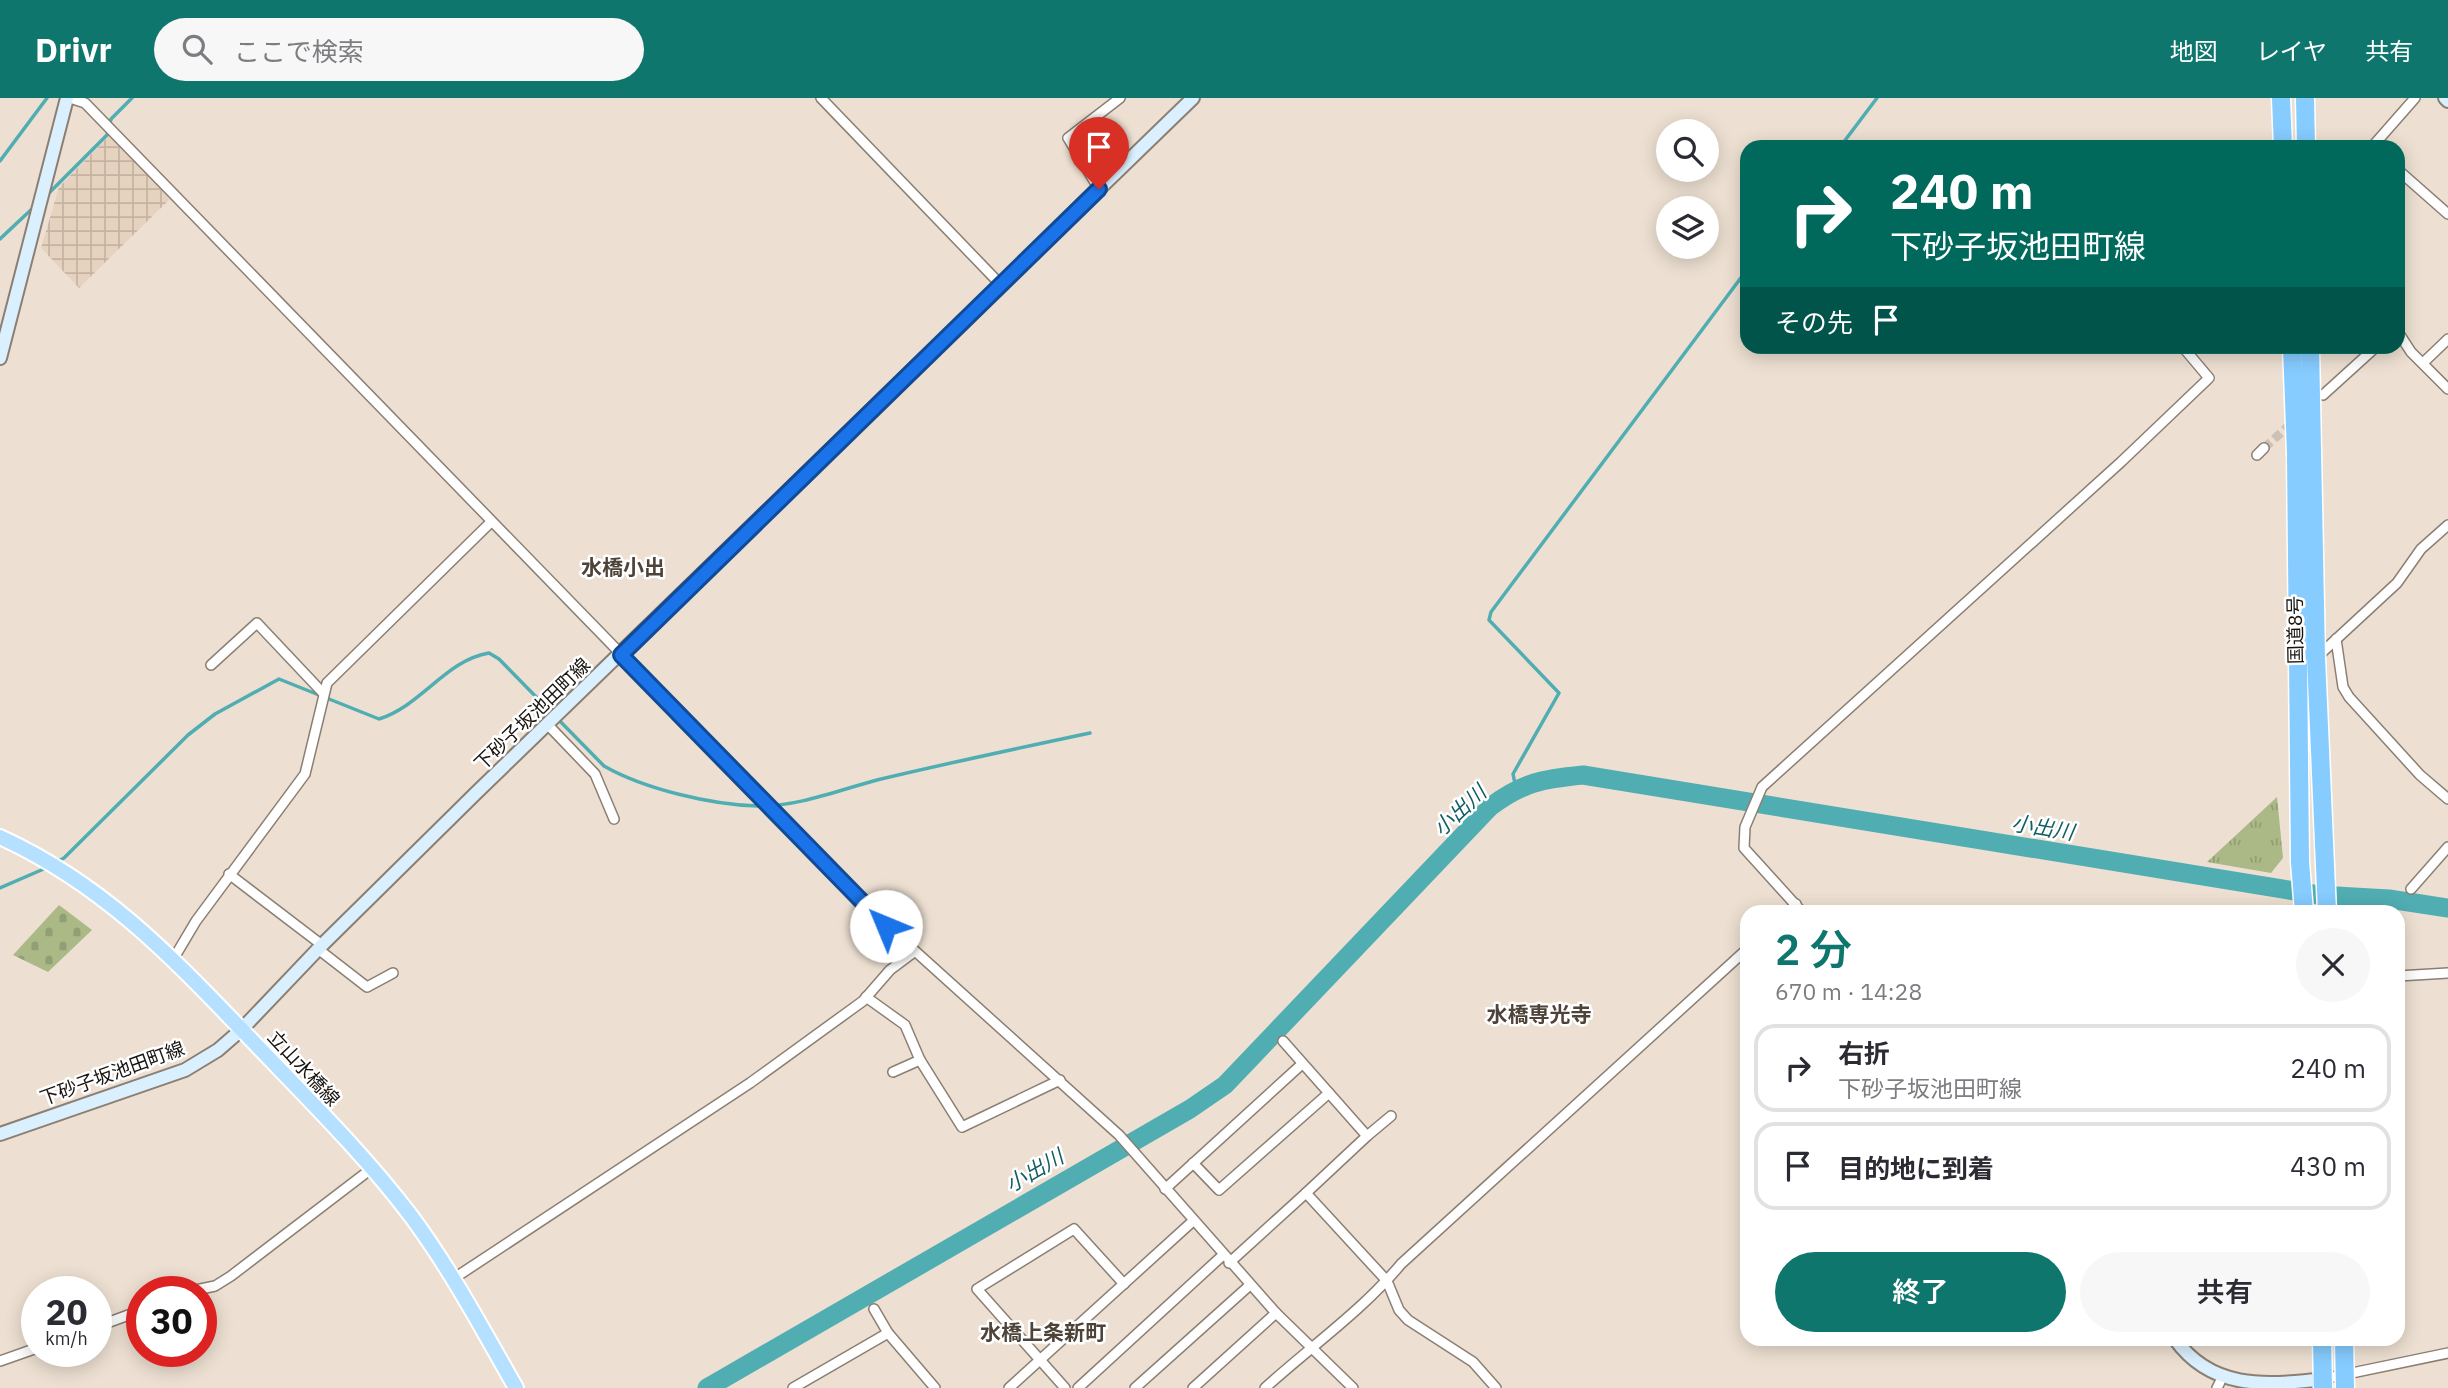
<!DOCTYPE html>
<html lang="ja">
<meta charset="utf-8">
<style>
body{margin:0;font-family:"IBM Plex Sans","Noto Sans JP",sans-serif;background:#f7f7f7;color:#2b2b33;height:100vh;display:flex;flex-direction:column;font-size:26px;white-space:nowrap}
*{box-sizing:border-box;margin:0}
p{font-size:23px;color:#7c7c81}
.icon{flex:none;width:38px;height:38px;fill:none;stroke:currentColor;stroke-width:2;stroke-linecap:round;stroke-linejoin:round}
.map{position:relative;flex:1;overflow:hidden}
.drawer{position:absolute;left:1740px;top:807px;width:665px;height:441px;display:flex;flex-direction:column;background:#fff;border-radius:21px;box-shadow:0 4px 18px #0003}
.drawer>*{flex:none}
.top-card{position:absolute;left:1740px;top:42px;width:665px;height:214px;border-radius:21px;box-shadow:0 4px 18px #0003;background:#00695c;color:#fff;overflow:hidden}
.fabs{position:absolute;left:1656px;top:21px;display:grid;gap:14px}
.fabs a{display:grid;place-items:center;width:63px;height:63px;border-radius:50%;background:#fff;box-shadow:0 4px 18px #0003;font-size:35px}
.speed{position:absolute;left:21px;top:1178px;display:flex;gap:14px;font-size:35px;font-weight:700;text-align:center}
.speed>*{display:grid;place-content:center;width:91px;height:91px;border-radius:50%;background:#fff;box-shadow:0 4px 18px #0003;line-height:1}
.speed small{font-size:18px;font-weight:400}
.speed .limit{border:10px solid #d22;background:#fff;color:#111}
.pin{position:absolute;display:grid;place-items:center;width:60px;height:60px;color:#fff;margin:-72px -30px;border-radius:50% 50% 50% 0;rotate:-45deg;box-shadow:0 0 7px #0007}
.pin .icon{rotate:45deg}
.me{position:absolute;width:77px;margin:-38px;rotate:315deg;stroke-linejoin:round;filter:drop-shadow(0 0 5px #0008)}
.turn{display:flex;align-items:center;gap:24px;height:147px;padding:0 35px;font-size:32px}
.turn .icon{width:91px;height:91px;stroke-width:2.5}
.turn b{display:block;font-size:49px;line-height:60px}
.then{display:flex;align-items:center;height:66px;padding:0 35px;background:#0003;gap:14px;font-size:26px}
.round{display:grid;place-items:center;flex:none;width:74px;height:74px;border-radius:37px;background:#f7f7f7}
.headline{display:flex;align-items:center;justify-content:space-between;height:119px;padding:0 35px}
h1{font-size:42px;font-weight:600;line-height:52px;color:#0f766e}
.button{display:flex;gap:14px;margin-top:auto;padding:14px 35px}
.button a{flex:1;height:80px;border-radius:42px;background:#0f766e;color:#fff;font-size:28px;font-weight:600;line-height:80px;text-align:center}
.button a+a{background:#f7f7f7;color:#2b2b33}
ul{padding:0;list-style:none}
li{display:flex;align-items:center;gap:21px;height:88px;margin:0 14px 10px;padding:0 21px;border:4px solid #e1e1e2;border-radius:21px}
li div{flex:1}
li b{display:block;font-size:26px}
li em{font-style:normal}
header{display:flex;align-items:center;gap:42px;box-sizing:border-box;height:98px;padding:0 35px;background:#0f766e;color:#fff}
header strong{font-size:33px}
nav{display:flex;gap:38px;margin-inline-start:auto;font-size:24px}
.search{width:490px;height:63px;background:#f7f7f7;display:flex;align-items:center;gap:18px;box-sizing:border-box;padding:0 24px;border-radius:38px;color:#7c7c81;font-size:26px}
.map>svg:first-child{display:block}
.industrial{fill:url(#industrial-grid)}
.grass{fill:url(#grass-tufts)}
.cemetery{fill:url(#cemetery-stones)}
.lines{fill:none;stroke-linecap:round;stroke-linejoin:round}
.stream{stroke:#50aeb3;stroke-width:3.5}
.river{stroke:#50aeb3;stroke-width:19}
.street-tunnel{stroke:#cdc1b5;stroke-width:9;stroke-dasharray:9 4.5;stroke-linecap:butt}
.street-casing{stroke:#8b7f73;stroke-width:12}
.secondary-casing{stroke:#8b7f73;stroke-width:16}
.primary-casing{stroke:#fff;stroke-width:18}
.highway-casing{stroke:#fff;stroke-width:21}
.street{stroke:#fff;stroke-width:9}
.secondary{stroke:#dbf0ff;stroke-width:12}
.primary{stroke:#b6e0ff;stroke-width:14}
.highway{stroke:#86ccff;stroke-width:18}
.route-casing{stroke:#114b97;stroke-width:18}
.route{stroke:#1a73e8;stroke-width:12}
.labels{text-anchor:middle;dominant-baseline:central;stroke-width:5;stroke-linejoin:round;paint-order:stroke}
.street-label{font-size:19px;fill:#18140f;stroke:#fff}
.neighbourhood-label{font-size:21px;font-weight:bold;fill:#4e4338;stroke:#fff}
.water-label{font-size:21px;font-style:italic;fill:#0f5f63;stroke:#fff}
</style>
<header>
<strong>Drivr</strong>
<div class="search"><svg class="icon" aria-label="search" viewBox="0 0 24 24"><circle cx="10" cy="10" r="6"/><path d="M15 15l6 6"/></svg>ここで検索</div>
<nav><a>地図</a><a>レイヤ</a><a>共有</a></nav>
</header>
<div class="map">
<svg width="2448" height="1290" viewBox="0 0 2448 1290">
<defs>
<pattern id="industrial-grid" width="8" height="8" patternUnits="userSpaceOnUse" patternTransform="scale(1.75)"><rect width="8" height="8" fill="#e6d3bf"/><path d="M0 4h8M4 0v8" fill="none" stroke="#c5b4a3"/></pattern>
<pattern id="grass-tufts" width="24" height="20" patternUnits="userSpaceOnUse" patternTransform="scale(1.75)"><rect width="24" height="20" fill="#abb987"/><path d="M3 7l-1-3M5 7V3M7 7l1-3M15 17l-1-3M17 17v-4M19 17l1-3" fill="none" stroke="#929e73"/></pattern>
<pattern id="cemetery-stones" width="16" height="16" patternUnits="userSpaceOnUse" patternTransform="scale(1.75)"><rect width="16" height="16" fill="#abb987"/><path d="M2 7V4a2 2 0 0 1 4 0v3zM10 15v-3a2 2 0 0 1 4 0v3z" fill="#929e73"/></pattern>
</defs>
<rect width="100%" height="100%" fill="#ede0d2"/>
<!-- industrial -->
<polygon class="industrial" points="109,38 170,101 79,190 41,150 59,89"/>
<!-- grass -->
<polygon class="grass" points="2277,699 2283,760 2271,775 2207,764"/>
<!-- cemetery -->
<polygon class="cemetery" points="59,807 92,832 48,874 13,857"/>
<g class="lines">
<!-- stream -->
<g class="stream">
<polyline points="1840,49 1877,0"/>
<polyline points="0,63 47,0"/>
<polyline points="47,97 107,37 111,21 132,0"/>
<polyline points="0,141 34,109"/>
<polyline points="1516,690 1513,676 1559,595 1489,522 1491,514 1746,173"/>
<path d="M 56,764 L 64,760 L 188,637 L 215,616 L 279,581 L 379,621 C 421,608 446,562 489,555 L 499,561 L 604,668 C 644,691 712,707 758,708 C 797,709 839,692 877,682 C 948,665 1019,650 1090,635"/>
<polyline points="0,790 46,770"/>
</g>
<!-- river -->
<path class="river" d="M 707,1290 L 1190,1011 L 1225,987 L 1490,709 C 1523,684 1543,681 1583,677 L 2319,797 L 2389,801 L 2448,810"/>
<!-- street-tunnel -->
<polyline class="street-tunnel" points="2264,350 2293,324"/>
<!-- street casing -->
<g class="street-casing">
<g id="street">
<polyline points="70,0 85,5 874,816 1119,1037 1276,1215 1353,1290"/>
<polyline points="821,0 1001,187"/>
<polyline points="2372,49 2415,0"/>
<polyline points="2398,72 2448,116"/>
<polyline points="1099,91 1068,40 1120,0"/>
<polyline points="2398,234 2411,254 2448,291"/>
<polyline points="2423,265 2448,241"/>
<polyline points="2323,297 2377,248"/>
<polyline points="2257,357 2264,350"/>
<polyline points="2336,541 2343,589 2349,599 2420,677 2448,701"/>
<polyline points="2317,559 2397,485 2421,451 2448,427"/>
<polyline points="211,567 257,525 323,595"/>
<polyline points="548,627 595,676 614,721"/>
<polyline points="229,776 322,847"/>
<polyline points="2411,791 2448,749"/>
<polyline points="1788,814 1796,806"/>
<polyline points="1802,814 1744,750 1745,729 1762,689 2121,364 2209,280 2182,248"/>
<polyline points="318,851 367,889 393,875"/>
<polyline points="174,860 196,823 305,676 327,585 491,424"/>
<polyline points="2398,878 2448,875"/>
<polyline points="866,899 905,927 920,962 893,974"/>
<polyline points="1283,943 1367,1038 1391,1018"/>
<polyline points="920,962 962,1029 1060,982"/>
<polyline points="1367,1038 1306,1095 1387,1183 1399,1212 1408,1222 1473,1264 1496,1290"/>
<polyline points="1193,1065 1219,1092 1329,995"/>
<polyline points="1165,1091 1302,966"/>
<polyline points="1229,1165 1306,1095"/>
<polyline points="453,1181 750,985 863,903 890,872 914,854"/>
<polyline points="186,1194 215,1188 231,1178 371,1071"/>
<polyline points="874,1211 888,1235 935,1290"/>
<polyline points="96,1229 142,1212"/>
<polyline points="0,1263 37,1250"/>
<polyline points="2323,1281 2448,1255"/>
<polyline points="793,1290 888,1235"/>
<polyline points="1009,1290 1193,1123"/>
<polyline points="1065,1290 977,1191 1074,1131 1124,1186"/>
<polyline points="1078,1290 1222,1158"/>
<polyline points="1135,1290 1250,1187"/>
<polyline points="1193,1290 1276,1215"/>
<path d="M 1265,1290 C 1310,1249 1362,1213 1401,1166 L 1746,852"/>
<polyline points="2217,1290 2220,1284"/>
</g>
</g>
<!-- secondary casing -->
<g class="secondary-casing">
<g id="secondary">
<polyline points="2445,0 2448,3"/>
<polyline points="0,260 67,0"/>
<polyline points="0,1036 185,972 218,952 241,932 322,847 476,695 1193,0"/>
<path d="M 2175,1241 C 2210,1290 2263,1289 2323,1281"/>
</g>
</g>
<!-- primary casing -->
<g class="primary-casing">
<path id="primary" d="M 0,739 C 101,785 168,855 243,933 C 300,993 361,1052 411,1118 C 451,1172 483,1232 516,1290"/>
</g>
<!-- highway casing -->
<g class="highway-casing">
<g id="highway">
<polyline points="2281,0 2283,49"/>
<polyline points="2305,0 2306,49"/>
<polyline points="2292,248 2296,356 2300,764 2304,814"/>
<polyline points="2310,248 2316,560 2327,814"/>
<polyline points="2322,1241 2323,1290"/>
<polyline points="2344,1241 2345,1290"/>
</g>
</g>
<!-- street -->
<use href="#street" class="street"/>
<!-- secondary -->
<use href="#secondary" class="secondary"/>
<!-- primary -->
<use href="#primary" class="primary"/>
<!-- highway -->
<use href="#highway" class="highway"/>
</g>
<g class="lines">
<!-- route casing -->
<g class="route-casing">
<polyline id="route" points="886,828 621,557 1099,91"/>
</g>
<!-- route -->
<use href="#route" class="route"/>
</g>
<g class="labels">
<!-- street labels -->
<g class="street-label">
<text transform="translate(2295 532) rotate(-91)">国道8号</text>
<text transform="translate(532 616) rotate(-44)">下砂子坂池田町線</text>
<text transform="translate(304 970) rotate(47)">立山水橋線</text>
<text transform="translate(112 975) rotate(-20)">下砂子坂池田町線</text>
</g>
<!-- neighbourhood labels -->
<g class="neighbourhood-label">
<text x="623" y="469">水橋小出</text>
<text x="1539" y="916">水橋専光寺</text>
<text x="1043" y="1234">水橋上条新町</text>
</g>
<!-- water labels -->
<g class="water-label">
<text transform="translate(1459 712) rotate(-43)">小出川</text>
<text transform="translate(2043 729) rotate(9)">小出川</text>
<text transform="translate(1034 1072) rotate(-30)">小出川</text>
</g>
</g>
</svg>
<div class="fabs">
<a><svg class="icon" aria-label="search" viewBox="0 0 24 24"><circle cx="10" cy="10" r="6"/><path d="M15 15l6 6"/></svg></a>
<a><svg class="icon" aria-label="layers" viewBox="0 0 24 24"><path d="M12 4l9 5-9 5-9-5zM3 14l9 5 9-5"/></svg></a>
</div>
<div class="speed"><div>20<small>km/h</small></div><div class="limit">30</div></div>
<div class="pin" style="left:1099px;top:91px;background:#d93025"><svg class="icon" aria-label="arrive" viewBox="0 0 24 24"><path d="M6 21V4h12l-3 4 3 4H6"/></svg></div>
<svg class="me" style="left:886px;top:828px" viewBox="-20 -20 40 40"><circle r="19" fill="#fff"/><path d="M0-13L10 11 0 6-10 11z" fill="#1a73e8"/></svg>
<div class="top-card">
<div class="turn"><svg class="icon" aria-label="right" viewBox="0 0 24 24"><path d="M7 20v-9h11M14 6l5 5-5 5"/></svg><div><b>240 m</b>下砂子坂池田町線</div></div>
<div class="then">その先<svg class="icon" aria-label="arrive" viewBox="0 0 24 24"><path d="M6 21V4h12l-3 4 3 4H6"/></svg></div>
</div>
<section class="drawer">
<div class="headline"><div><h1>2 分</h1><p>670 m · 14:28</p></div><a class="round"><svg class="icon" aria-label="close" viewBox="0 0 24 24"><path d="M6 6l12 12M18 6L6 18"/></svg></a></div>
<ul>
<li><svg class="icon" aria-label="right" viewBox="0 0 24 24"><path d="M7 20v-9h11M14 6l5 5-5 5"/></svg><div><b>右折</b><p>下砂子坂池田町線</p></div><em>240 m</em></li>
<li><svg class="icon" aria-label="arrive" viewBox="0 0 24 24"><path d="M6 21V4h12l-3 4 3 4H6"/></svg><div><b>目的地に到着</b></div><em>430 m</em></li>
</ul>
<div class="button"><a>終了</a><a>共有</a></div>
</section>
</div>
